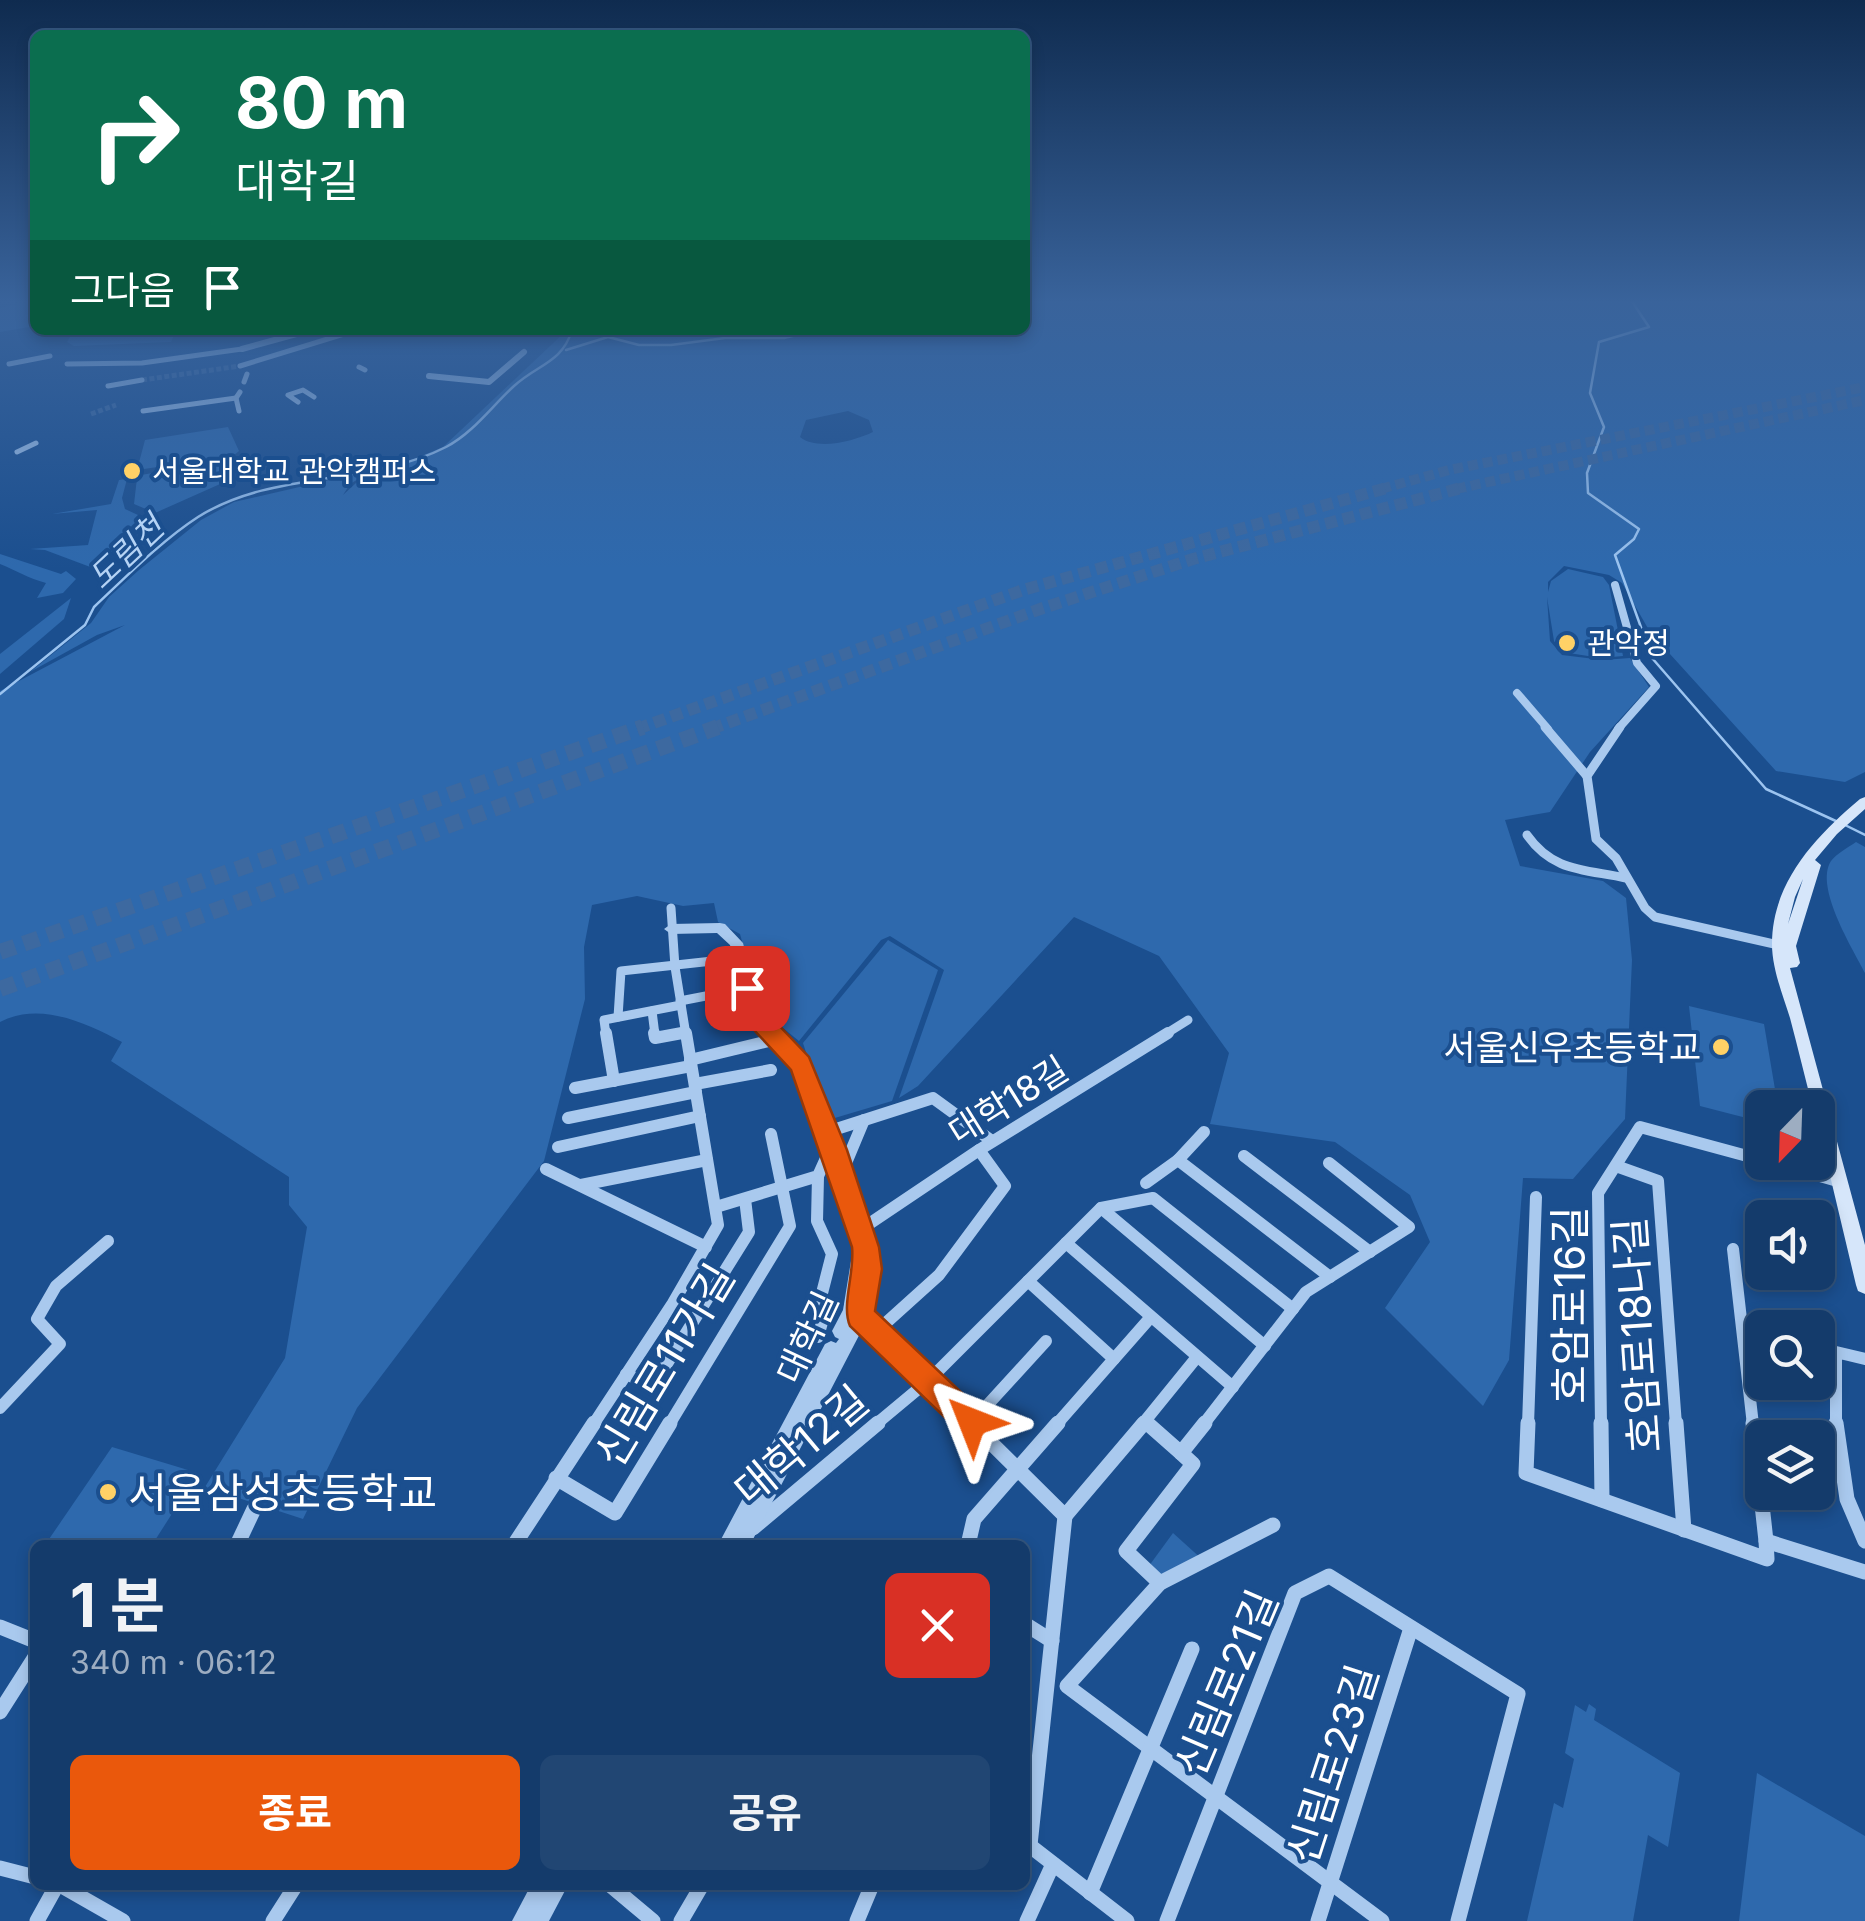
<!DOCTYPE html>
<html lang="ko">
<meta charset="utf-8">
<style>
body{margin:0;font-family:Inter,"Noto Sans KR",sans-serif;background:#214673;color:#f1f3f6;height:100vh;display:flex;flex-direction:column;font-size:38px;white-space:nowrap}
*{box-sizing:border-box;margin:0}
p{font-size:32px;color:#9dadc1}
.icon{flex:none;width:55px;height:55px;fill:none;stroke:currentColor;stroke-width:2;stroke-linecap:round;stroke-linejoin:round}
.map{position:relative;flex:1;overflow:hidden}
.sheet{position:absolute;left:30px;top:1540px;width:1000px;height:350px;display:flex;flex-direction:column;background:#143b6b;border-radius:15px;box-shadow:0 5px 15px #0003,0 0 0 2px #33557e}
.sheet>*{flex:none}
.guide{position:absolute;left:30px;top:30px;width:1000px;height:305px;border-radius:15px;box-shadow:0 5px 15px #0003,0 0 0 2px #33557e;background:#0b6e4f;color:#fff;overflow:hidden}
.needle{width:65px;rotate:203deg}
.buttons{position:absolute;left:1745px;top:1090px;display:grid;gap:20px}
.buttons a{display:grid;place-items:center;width:90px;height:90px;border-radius:15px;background:#143b6b;box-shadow:0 5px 15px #0003,0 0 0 2px #33557e;font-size:50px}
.pin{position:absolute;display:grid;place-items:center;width:85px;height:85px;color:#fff;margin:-42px;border-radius:20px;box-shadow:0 5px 15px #0006}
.me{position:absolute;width:110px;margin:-55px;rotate:315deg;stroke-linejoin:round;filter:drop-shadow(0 0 8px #0008)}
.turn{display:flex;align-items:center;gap:35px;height:210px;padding:0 40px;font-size:45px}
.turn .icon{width:130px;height:130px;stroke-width:2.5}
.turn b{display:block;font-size:70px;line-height:85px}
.then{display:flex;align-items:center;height:95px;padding:0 40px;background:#0003;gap:20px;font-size:38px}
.round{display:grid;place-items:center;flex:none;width:105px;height:105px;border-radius:15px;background:#214673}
.headline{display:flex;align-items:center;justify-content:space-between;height:170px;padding:0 40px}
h1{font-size:60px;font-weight:700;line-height:75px}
.action{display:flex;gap:20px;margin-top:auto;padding:20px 40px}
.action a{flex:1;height:115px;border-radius:15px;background:#ea580c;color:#fff;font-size:40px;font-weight:700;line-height:115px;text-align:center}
.action a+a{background:#214673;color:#f1f3f6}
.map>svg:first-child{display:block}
.green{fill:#2e69ad;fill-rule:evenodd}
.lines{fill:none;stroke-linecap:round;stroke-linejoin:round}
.stream{stroke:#9cc4f0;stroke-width:2.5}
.pedestrian-tunnel{stroke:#3d69a0;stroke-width:5;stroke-dasharray:5 2.5;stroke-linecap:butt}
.trunk-tunnel-far2{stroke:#3d69a0;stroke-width:10;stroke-dasharray:10 5;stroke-linecap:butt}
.trunk-tunnel-far1{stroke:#3d69a0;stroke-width:12;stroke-dasharray:12 6;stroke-linecap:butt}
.trunk-tunnel{stroke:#3d69a0;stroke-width:16;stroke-dasharray:16 9;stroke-linecap:butt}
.pedestrian{stroke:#a9c9ee;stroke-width:5}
.minor-far4{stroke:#a9c9ee;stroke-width:6}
.minor-far3{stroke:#a9c9ee;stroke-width:8}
.minor-far2{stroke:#a9c9ee;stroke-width:9}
.minor-far1{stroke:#a9c9ee;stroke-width:12}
.minor{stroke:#a9c9ee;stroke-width:15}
.tertiary{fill:#a9c9ee;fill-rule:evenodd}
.secondary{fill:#d6e6fa;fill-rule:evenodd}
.route{fill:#ea580c;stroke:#983908;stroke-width:2.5}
.poi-dot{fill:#ffd166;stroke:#1b4f8f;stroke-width:4}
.labels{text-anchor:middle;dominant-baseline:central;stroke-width:8;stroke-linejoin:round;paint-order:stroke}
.far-poi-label{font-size:30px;fill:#fff;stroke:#1b4f8f;text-anchor:start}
.far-water-label{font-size:32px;font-style:italic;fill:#b5d3f5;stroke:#1b4f8f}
.poi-label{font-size:35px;fill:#fff;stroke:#1b4f8f;text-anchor:end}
.street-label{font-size:35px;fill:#fff;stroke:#1b4f8f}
.near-street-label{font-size:42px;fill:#fff;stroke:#1b4f8f}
.near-poi-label{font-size:42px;fill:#fff;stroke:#1b4f8f;text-anchor:start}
</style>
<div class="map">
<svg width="1865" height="1921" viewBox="0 0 1865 1921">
<rect width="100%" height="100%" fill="#1b4f8f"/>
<!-- green -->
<g class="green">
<polygon points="35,300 35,326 0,332 0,308"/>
<path d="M 1025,300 L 1865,300 L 1865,772 L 1845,782 L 1776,771 L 1650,632 L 1622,583 L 1609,575 L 1564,566 L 1548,582 L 1548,592 L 1551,581 L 1568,569 L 1603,577 L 1609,585 L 1623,656 L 1601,658 L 1562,652 L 1554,641 L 1547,597 L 1550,641 L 1562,655 L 1603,660 L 1630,658 L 1649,687 L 1590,752 L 1550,812 L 1505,820 L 1520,866 L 1603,881 L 1626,898 L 1632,960 L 1625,1119 L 1573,1179 L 1523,1178 L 1509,1360 L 1483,1406 L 1385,1308 L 1430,1242 L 1410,1195 L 1335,1142 L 1210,1124 L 1229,1053 L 1159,956 L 1074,917 L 918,1086 L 899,1098 L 944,970 L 890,936 L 881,940 L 799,1041 L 761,1010 L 740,934 L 718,922 L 714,903 L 683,906 L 637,896 L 592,905 L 584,947 L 585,999 L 544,1161 L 357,1408 L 303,1519 L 205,1487 L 285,1358 L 307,1227 L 289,1205 L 289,1177 L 111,1061 L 122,1042 C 86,1023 40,1001 0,1022 L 0,691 L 125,625 L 97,635 L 30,672 L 91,623 L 109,597 L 139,570 L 201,520 L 234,502 L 373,470 L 350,484 L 343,495 L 356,483 L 443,447 L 567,330 L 1025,330 ZM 848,411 L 869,420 L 873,432 C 854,441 817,451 800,437 L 806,420 Z"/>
<polygon points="74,330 187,330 176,331 171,342 74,346 67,342"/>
<polygon points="228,427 239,451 233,456 137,470 145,440"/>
<polygon points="240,458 255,461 258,467 155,513 134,504 137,478 141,475"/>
<polygon points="127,479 122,498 125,509 151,521 93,568 45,550 30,549 88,545 97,510 52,514 111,504 119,480"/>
<path d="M 0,554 L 61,574 L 66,571 L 76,579 L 63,593 L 37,598 L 46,583 C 28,578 17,571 0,564 Z"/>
<polygon points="71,598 64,619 0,674 0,654"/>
<path d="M 1856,842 L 1865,847 L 1865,973 C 1853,949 1814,887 1831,861 C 1836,854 1849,847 1856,842 Z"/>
<polygon points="888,940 938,970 892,1101 828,1120 803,1043"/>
<polygon points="1689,1006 1764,1024 1778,1107 1762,1108 1762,1122 1700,1106"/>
<polygon points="112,1447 198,1473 152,1545 45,1545"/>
<polygon points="1173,1533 1204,1561 1160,1583 1146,1570"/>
<polygon points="1589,1704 1596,1709 1594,1720 1680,1773 1668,1847 1648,1835 1633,1921 1527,1921 1554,1803 1563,1808 1574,1759 1565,1753 1575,1705 1586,1712"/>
<polygon points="1757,1773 1865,1836 1865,1921 1739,1921"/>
</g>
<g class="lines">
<!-- stream -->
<g class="stream">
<polyline points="1631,300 1649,327 1599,342 1590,393 1604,427 1587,473 1588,493 1639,529 1634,539 1615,555 1652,658 1766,789 1838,822"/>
<polyline points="566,350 608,337 639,345 671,345 725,338 784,338 818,330"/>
<path d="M 0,694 L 85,625 L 94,607 C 126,577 161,541 198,517 C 272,470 370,486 446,447 C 473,433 492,406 514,386 C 538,364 562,363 572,330"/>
<polyline points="1845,825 1865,835"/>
</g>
<!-- pedestrian-tunnel -->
<g class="pedestrian-tunnel">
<polyline points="142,380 240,366"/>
<polyline points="91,414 116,405"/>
</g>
<!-- trunk-tunnel-far2 -->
<g class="trunk-tunnel-far2">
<polyline points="1381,489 1449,470 1865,387"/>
<polyline points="1456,489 1865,400"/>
</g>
<!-- trunk-tunnel-far1 -->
<g class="trunk-tunnel-far1">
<polyline points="637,729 1023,590 1390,487"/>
<polyline points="711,729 1043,608 1193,559 1465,487"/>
</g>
<!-- trunk-tunnel -->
<g class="trunk-tunnel">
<polyline points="0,952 643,727"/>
<polyline points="0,989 718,727"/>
</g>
<!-- pedestrian -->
<g class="pedestrian">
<polyline points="9,364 50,356"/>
<polyline points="67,364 142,363 242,349"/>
<polyline points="240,366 357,330"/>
<polyline points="359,367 365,370"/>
<polyline points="244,382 247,374"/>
<polyline points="108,386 142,380"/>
<polyline points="298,402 288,395 303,390 314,397"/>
<polyline points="143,411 236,398"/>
<polyline points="239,411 236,398 240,392"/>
<polyline points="17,452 36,443"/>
</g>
<!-- minor-far4 -->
<g class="minor-far4">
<polyline points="242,349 311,330"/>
<polyline points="429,376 489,382 524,352"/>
</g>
<!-- minor-far3 -->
<g class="minor-far3">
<polyline points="1615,585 1637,663 1656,686 1618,729"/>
<polyline points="1517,693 1548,729"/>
</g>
<!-- minor-far2 -->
<g class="minor-far2">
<polyline points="1545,727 1587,776"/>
<polyline points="1620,727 1587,776 1596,839 1616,858 1645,908 1655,917 1783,946"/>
<path d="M 1527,835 C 1553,872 1584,869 1626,878"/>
<polyline points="671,908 675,967 686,1035"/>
<polyline points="680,1001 747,988"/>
<polyline points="652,1011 655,1035"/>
<polyline points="618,1017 621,971 740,958"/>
<polyline points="606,1035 604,1020 681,1005"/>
<polyline points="669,1035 686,1032"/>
<polyline points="1164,1035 1188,1020"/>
</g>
<!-- minor-far1 -->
<g class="minor-far1">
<polyline points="606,1033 614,1081"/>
<polyline points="654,1033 655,1038 682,1033"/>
<polyline points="690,1060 777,1039"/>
<polyline points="695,1084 771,1070"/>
<polyline points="575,1088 691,1066"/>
<polyline points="568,1118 696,1092"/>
<polyline points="827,1132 933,1098 992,1141"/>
<polyline points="558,1147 700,1116"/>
<polyline points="1244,1156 1370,1252"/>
<polyline points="1178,1160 1330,1277"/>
<polyline points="1771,1162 1841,1182"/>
<polyline points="1616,1166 1658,1181 1676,1425"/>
<polyline points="546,1169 706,1247"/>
<polyline points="841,1175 864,1120"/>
<polyline points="818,1176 817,1221 832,1254 820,1301 826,1308 818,1337"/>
<polyline points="1146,1183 1178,1160 1204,1132"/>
<polyline points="581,1185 707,1160"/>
<polyline points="716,1207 818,1176 832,1145"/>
<polyline points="1101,1208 1265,1346"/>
<polyline points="860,1230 979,1150 1168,1033"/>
<polyline points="1066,1243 1233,1387"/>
<polyline points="1733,1249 1753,1425"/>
<polyline points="1028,1281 1114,1359"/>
<polyline points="857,1314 974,1425"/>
<polyline points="878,1330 939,1275 1005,1186 979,1150"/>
<polyline points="626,1374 653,1386 749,1232 745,1199"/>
<polyline points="0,1408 60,1344 37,1319 56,1286 108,1241"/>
<polyline points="1145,1421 1197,1357"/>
<polyline points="971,1423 1046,1341"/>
<polyline points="593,1425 673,1303 718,1225 686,1033"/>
<polyline points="669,1425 790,1226 771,1134"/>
<polyline points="875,1425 929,1380 1101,1208 1153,1198 1293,1309"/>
<polyline points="1056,1425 1150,1318"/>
<polyline points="1141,1425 1145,1421 1150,1425"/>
<polyline points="1203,1425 1306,1292 1409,1227 1329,1163"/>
<polyline points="1528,1425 1536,1197"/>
<polyline points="1601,1425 1598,1193 1640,1127 1762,1160"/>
<polyline points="1836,1425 1836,1352 1865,1359"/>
</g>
<!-- minor -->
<g class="minor">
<polyline points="971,1423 1065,1516 1144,1423"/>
<polyline points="1147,1423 1181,1453 1205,1423"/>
<polyline points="1528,1423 1526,1473 1767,1559 1766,1541 1865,1572"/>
<polyline points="1601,1423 1602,1500"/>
<polyline points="1676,1423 1684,1530"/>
<polyline points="1753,1423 1766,1541"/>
<polyline points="1836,1423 1847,1499 1865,1541"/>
<polyline points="556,1478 615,1513 670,1423"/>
<polyline points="1273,1525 1160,1583 1067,1686 1382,1921"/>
<polyline points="753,1528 878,1423"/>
<polyline points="237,1545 254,1509"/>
<polyline points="514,1545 594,1423"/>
<polyline points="968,1545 974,1519 1058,1423"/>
<polyline points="1160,1583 1126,1551 1193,1464 1181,1453"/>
<polyline points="1025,1624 1052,1641"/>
<polyline points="0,1627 35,1641"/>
<polyline points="0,1712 35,1657"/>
<polyline points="1025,1842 1127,1921"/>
<polyline points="1030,1845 1065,1516"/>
<polyline points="0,1868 35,1877"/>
<polyline points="60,1885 123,1921"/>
<polyline points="610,1885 653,1921"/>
<polyline points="1090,1893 1192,1649"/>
<polyline points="37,1921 57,1885"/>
<polyline points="273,1921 296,1885"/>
<polyline points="681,1921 702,1885"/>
<polyline points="857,1921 872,1885"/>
<polyline points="1027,1921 1053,1864"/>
<polyline points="1167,1921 1295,1593 1329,1576 1518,1694 1458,1921"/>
<polyline points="1318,1921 1411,1628"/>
</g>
<!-- tertiary -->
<g class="tertiary">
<polygon points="720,923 725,924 743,943 760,1008 808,1064 842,1150 874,1247 876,1269 866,1322 750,1545 718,1545 825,1344 831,1341 836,1343 839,1339 835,1337 832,1331 843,1310 851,1261 853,1255 858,1253 826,1150 795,1067 749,1014 730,945 717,933 671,934 664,929 671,924"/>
<polygon points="531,1885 568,1885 549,1921 512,1921"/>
</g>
<!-- secondary -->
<path class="secondary" d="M 1865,797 L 1865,809 L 1837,834 L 1815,860 L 1821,865 L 1796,946 L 1800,963 L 1797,967 L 1790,968 L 1865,1245 L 1865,1294 L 1858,1291 L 1856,1285 L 1818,1125 L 1818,1108 L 1813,1108 C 1805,1078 1798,1048 1790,1018 C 1783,995 1772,969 1772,944 C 1772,882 1816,836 1860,799 ZM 1803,879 L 1788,924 L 1795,897 Z"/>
</g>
<!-- sky -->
<linearGradient id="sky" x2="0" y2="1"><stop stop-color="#0f2b4f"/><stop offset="0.53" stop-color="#39639b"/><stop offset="1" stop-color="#39639b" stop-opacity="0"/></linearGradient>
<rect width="1865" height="569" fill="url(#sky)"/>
<!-- route -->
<path class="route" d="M 747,979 L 755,981 L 772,1018 L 809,1057 L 847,1150 L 879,1247 L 882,1269 L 875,1311 L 982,1412 L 987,1422 L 982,1433 L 972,1438 L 961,1433 L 850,1326 C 841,1306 855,1272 852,1247 L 791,1070 L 755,1031 L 735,988 Z"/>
<!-- markers -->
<g class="poi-dot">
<circle cx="132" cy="471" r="10"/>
<circle cx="1567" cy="643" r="10"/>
<circle cx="1721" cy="1047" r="10"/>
<circle cx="108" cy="1492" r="10"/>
</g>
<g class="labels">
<!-- far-poi labels -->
<g class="far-poi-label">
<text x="152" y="471">서울대학교 관악캠퍼스</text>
<text x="1587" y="643">관악정</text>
</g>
<!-- far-water labels -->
<g class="far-water-label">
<text transform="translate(126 552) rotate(-43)">도림천</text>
</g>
<!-- poi labels -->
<g class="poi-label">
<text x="1701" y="1047">서울신우초등학교</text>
</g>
<!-- street labels -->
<g class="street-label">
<text transform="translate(1008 1100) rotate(-32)">대학18길</text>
<text transform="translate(807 1337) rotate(-65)">대학길</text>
</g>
<!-- near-street labels -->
<g class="near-street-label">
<text transform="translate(1569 1305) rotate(-90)">호암로16길</text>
<text transform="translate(1637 1335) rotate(-94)">호암로18나길</text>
<text transform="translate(664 1365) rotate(-59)">신림로11가길</text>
<text transform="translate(801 1445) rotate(-40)">대학12길</text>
<text transform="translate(1226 1683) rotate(-67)">신림로21길</text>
<text transform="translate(1332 1764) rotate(-72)">신림로23길</text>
</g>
<!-- near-poi labels -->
<g class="near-poi-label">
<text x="128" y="1492">서울삼성초등학교</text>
</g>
</g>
</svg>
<div class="buttons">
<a><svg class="needle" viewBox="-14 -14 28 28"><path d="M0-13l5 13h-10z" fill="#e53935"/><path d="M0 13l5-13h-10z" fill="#9dadc1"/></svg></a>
<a><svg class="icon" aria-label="sound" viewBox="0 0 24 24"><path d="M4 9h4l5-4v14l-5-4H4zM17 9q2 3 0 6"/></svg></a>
<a><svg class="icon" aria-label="search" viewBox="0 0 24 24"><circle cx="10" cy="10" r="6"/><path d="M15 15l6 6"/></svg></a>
<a><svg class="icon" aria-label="layers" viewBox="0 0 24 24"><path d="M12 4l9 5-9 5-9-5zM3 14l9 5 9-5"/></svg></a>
</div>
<div class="pin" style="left:747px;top:988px;background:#d93025"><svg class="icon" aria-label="arrive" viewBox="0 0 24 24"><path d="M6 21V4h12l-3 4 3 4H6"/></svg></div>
<svg class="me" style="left:972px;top:1422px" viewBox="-20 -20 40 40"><path d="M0-17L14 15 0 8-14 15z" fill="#ea580c" stroke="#fff" stroke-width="4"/></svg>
<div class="guide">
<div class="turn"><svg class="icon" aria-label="right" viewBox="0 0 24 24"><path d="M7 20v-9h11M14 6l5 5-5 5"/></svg><div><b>80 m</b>대학길</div></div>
<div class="then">그다음<svg class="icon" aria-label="arrive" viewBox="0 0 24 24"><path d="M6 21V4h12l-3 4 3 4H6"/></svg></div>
</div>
<section class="sheet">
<div class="headline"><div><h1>1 분</h1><p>340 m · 06:12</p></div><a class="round" style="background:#d93025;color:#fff"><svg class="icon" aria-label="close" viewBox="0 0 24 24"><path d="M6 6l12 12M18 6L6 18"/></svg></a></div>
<div class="action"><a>종료</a><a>공유</a></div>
</section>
</div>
